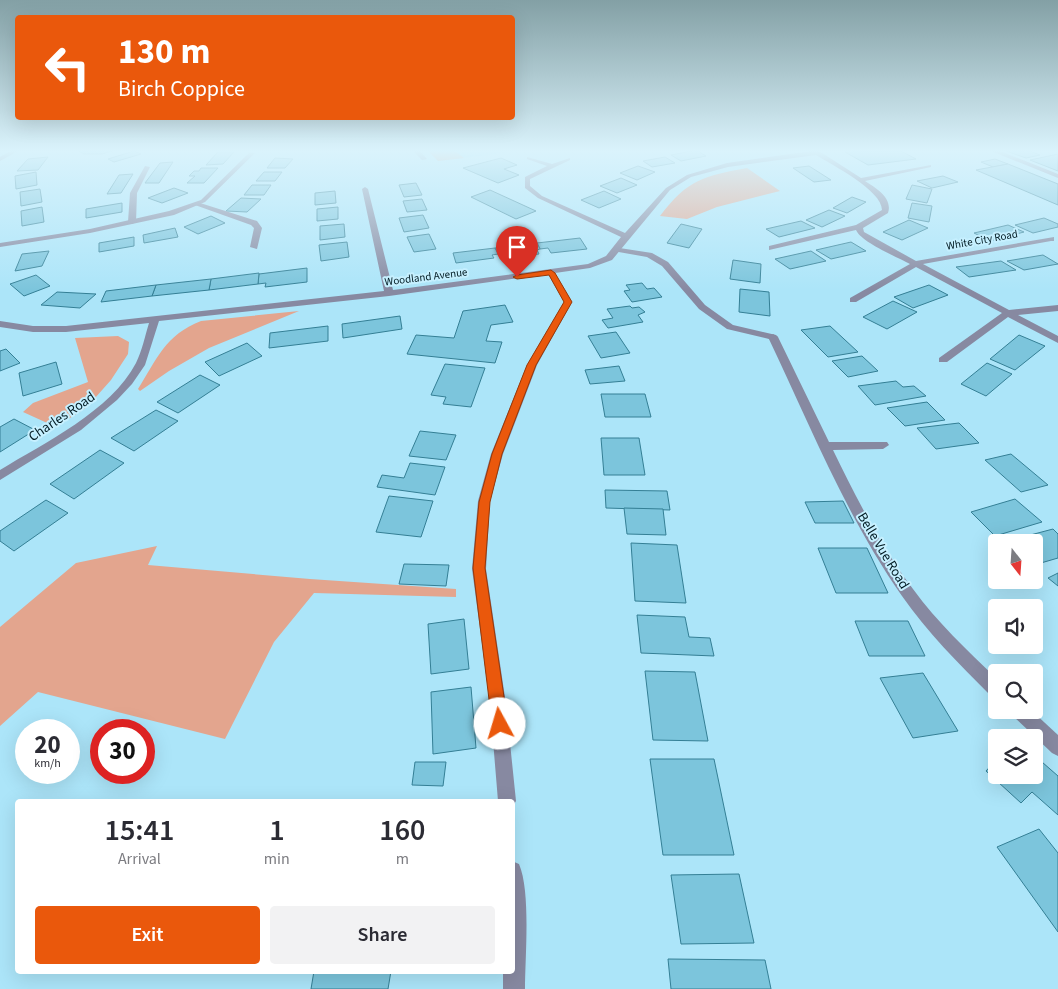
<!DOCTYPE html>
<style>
body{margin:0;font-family:"Source Sans 3",sans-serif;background:#f2f2f3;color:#2b2b33;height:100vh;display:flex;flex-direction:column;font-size:19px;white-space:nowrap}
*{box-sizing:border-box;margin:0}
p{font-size:16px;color:#7c7c81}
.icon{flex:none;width:28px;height:28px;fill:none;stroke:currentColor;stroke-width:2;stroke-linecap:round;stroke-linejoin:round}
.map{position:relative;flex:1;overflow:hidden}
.details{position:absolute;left:15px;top:799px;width:500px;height:175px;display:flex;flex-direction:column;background:#fff;border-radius:5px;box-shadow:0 5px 20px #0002}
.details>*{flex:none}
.top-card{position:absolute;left:15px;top:15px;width:500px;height:105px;border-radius:5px;box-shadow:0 5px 20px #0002;background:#ea580c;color:#fff;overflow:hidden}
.needle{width:32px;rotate:163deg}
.buttons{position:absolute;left:988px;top:534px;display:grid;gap:10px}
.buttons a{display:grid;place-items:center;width:55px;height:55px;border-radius:5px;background:#fff;box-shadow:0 5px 20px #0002;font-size:25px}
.speed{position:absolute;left:15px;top:719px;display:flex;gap:10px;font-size:25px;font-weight:700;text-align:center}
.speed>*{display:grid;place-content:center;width:65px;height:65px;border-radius:50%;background:#fff;box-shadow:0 5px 20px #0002;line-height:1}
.speed small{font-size:12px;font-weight:400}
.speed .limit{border:8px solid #d22;background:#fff;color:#111}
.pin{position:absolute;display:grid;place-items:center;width:42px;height:42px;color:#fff;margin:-51px -21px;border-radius:50% 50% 50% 0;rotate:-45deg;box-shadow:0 0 5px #0007}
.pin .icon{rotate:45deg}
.me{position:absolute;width:55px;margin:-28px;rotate:354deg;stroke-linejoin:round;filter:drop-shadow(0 0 4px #0008)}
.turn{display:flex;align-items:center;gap:18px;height:105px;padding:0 20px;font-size:22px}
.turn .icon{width:65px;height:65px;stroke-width:2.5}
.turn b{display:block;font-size:35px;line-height:42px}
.eta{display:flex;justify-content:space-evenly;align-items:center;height:85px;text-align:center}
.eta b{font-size:30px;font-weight:600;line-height:35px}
.cta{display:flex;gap:10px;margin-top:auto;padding:10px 20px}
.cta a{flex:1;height:58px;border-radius:5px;background:#ea580c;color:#fff;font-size:20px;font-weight:600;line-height:58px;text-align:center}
.cta a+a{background:#f2f2f3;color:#2b2b33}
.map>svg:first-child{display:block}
.built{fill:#8bdffa}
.green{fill:#e3a58e}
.forest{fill:#de9b82}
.building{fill:#7cc5dc;stroke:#347f95}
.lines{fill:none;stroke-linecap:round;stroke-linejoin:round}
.lane{fill:#8789a1;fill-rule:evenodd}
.street{fill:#8789a1;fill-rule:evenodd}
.route{fill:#ea580c;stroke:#983908}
.labels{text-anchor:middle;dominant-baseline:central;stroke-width:4;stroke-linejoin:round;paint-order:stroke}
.far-street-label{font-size:11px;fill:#001a22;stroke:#c6f0ff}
.street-label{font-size:14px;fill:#001a22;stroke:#c6f0ff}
</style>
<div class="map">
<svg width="1058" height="989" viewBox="0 0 1058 989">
<rect width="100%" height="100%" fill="#ace5f9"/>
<!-- built -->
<polygon class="built" points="428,151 521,151 438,161"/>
<!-- green -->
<g class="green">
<path d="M 747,168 L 780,191 L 717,207 L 687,219 L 660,216 C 688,179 704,176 747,168 Z"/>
<path d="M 299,311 L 209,348 L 169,371 L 140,391 L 138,389 C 157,359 165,335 201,321 Z"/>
<polygon points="118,336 129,342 128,354 111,380 87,407 56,427 23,412 33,403 88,382 75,338"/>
<polygon points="157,546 148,565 310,579 456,589 456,597 314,593 274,642 225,739 38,692 0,726 0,627 76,563"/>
</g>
<!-- forest -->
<polygon class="forest" points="428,151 455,151 464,158 438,161"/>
<!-- building -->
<g class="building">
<polygon points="79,151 112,151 102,154 84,154"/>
<polygon points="134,151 141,154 114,162 108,159"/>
<polygon points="691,151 698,151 706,156 681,161 671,155"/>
<polygon points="901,151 916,159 868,165 845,152"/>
<polygon points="1006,151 1030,151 1040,155 1026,158"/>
<polygon points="218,152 234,152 223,164 206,165"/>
<polygon points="1058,154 1058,171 1030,160"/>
<polygon points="48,157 38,170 17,171 28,159"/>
<polygon points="665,157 675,163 652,167 643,161"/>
<polygon points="275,158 293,159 285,168 267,168"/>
<polygon points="501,158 517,165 504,169 519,175 498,183 463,168"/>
<polygon points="995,159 1008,164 993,167 981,162"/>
<polygon points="173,162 159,183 145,183 160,163"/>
<polygon points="1008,164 1058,184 1058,205 976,170"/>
<polygon points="638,166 655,172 637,180 620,173"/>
<polygon points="809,166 831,180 814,182 793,168"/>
<polygon points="201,168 218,168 204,183 187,183 195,176 189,176 194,171 199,171"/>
<polygon points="36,172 37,185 16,189 15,176"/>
<polygon points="264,172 282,172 275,181 256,181"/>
<polygon points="133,174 121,193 107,194 119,175"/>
<polygon points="943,176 958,182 932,188 917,181"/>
<polygon points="621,178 637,185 617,193 600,186"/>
<polygon points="416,183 422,195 404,197 399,185"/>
<polygon points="252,185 271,185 264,195 244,195"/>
<polygon points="912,185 932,189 927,203 906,199"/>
<polygon points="174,188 188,193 162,203 148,198"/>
<polygon points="40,189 42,202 21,206 20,192"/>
<polygon points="490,190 536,211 516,219 471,197"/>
<polygon points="335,191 336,203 315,205 315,193"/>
<polygon points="604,191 621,199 599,208 581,200"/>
<polygon points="852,197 866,202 847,213 833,208"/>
<polygon points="241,198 261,199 247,212 226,211"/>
<polygon points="422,199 427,210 407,212 403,201"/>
<polygon points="122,203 122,212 86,218 86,209"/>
<polygon points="912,203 932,206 929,222 908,218"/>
<polygon points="42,207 44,222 22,226 21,211"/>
<polygon points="338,207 338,219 317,221 317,209"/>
<polygon points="829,210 845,216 822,227 806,220"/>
<polygon points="423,215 429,228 404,232 399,218"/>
<polygon points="211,216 225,223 198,234 184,227"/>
<polygon points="1044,218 1058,224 1058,227 1033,233 1015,225"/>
<polygon points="909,220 928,228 902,240 883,232"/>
<polygon points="801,221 815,228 779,237 766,229"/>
<polygon points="344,224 345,237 320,240 320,226"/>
<polygon points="681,224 702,229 689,248 667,243"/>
<polygon points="1008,225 1024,232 990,241 974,233"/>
<polygon points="175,228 178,237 144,243 143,235"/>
<polygon points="429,234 436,249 414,252 407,237"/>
<polygon points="134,237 134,246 99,252 99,243"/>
<polygon points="580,238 587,249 551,253 548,248 540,249 537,243"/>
<polygon points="347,242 349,257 321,261 319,245"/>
<polygon points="851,242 866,251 831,259 816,250"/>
<polygon points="537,243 540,249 537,250 539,254 505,258 503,254 498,254 495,248"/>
<polygon points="495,248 498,254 492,255 494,258 456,263 453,253"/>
<polygon points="49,251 42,266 15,271 22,254"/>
<polygon points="811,251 826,261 790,269 775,259"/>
<polygon points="1043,255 1058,264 1024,270 1007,261"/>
<polygon points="733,260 761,264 760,283 730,279"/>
<polygon points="1001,261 1016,270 969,277 956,267"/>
<polygon points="307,268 307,282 265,287 266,283 258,284 259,274"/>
<polygon points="259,273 258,284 209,290 211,279"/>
<polygon points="36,275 50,286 24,296 10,284"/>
<polygon points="211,279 209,290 152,296 156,285"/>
<polygon points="642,283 647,289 654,288 662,297 632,302 624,291 630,290 626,285"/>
<polygon points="156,285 152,296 101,302 106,291"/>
<polygon points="929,285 948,295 913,308 894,297"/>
<polygon points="740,289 769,292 770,316 739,312"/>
<polygon points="57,292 96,294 80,308 41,305"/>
<polygon points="893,301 917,312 887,329 863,317"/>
<polygon points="505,305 513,322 491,325 486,341 502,342 495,363 407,354 416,335 454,338 463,311"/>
<polygon points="630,306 632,308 639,307 645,312 638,315 643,322 608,328 602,320 613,318 607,309"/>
<polygon points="400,316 402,329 343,338 342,324"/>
<polygon points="328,326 328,341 269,348 270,333"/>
<polygon points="830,326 858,352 828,357 801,330"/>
<polygon points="616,332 630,353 601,358 588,336"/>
<polygon points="1019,335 1045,346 1015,370 990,359"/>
<polygon points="247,343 262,356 219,376 205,362"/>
<polygon points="6,349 20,363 0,371 0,351"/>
<polygon points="862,356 878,371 848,377 832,361"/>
<polygon points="56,362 62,384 23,396 19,373"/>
<polygon points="987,363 1012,374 986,396 961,384"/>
<polygon points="445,364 485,368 471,407 443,404 446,397 431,395"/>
<polygon points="619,366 625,381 590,384 585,370"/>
<polygon points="200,375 220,385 178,413 157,402"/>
<polygon points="896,381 903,387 914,386 926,396 875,405 858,386"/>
<polygon points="601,394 645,394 651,417 605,417"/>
<polygon points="927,402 945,420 905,426 887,408"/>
<polygon points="156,410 178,421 134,451 111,438"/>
<polygon points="14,419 35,430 0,452 0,427"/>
<polygon points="959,423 979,443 936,449 917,428"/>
<polygon points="420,431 456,435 446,460 409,456"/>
<polygon points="601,438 639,438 645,475 604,475"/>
<polygon points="100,450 124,463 74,499 50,484"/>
<polygon points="1011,454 1048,485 1021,492 985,460"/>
<polygon points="410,463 445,467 435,495 377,487 382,475 404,478"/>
<polygon points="605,490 667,491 670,510 606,508"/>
<polygon points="389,496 433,501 421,537 376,532"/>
<polygon points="1015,499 1042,522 995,536 971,512"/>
<polygon points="46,500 68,513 14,551 0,541 0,531"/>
<polygon points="843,501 854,523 815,523 805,502"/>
<polygon points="624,508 663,509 666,535 627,534"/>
<polygon points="1053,529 1058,534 1058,558 1034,565 1034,542 1004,542"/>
<polygon points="631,543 677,545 686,603 635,601"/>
<polygon points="818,548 867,548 888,593 836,593"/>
<polygon points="404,564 449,565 446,586 399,584"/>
<polygon points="1058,573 1058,586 1048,578"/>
<polygon points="637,615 685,617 689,637 710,638 714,656 641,653"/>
<polygon points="464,619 469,669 431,674 428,624"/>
<polygon points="855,621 908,621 925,656 869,656"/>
<polygon points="645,671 695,672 708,741 653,740"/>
<polygon points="923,673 958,731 913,738 880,678"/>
<polygon points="471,687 476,748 433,754 431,692"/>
<polygon points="1034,755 1058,776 1058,815 1032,792 1021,803 986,771 996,760 996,775 1034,775"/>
<polygon points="650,759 714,759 734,855 663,855"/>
<polygon points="415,762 446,762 443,786 412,785"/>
<polygon points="1039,829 1058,853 1058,932 997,847"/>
<polygon points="739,874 754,943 681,944 671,875"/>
<polygon points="668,959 765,960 771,989 671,989"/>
<polygon points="314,971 391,971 388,989 311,989"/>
</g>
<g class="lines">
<!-- lane -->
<g class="lane">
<polygon points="145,166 150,167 137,193 136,222 132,224 128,222 130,193"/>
<polygon points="197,202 257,221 262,228 257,249 250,247 254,228 251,225 195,205 193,204"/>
<polygon points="613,247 652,253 668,262 705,305 733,325 776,335 778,337 773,340 727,329 699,309 662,266 647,257 613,251"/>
</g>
<!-- street -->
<g class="street">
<polygon points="10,151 18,151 0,161 0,157"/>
<polygon points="413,151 420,151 427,159 422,160"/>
<path d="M 811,151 L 819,151 L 861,178 L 931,165 L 931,167 L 865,181 C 876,188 893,198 888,213 L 863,228 L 864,232 L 916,261 L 1054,237 L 1054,241 L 1051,241 L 923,264 L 1009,310 L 1058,305 L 1058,311 L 1018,315 L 1058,336 L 1058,343 L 1008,317 L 947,362 L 939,362 L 939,358 L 1002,313 L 916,267 L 856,302 L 850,302 L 850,298 L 910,264 C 897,257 861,242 856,230 L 769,250 L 769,246 L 856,225 L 882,210 C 882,190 832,165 816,155 L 728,167 L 691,177 L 670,190 L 612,260 L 590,268 L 555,273 L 572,302 L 537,365 L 503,454 L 490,501 L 486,569 L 506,704 L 516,801 L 512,808 L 512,801 L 498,801 L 490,704 L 472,569 L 478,501 L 491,454 L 527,365 L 564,302 L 548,274 L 389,296 L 159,321 L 145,365 L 132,384 L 117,400 L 81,430 L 0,480 L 0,470 C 44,443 111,411 136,363 C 142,351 145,336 149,323 L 66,332 L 33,332 L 0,327 L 0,321 L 33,326 L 66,326 L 384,291 L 362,189 L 365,187 L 368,189 L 393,290 L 588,264 L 606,256 L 621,237 L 538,198 L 525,188 L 525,177 L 547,166 L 527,159 L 527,157 L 552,164 L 570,158 L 570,160 L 530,179 L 530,186 L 542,196 L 625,233 L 666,188 L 687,175 L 727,163 Z"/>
<polygon points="991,151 1000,151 1058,174 1058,178"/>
<polygon points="250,152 255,153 205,202 174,215 90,233 0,247 0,243 90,229 169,211 201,200"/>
<path d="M 773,334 L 778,337 L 829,442 L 887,442 L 889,445 L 883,449 L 833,450 C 856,497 881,547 913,589 C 937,622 967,650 996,678 L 996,697 L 990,695 C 959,664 927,632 902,596 C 847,518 809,423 768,337 Z"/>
<polygon points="1011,710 1031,710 1058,735 1058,756 1052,753 1013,716"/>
<path d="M 512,861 L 519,864 C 531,892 525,957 525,989 L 503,989 L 503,971 L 512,971 Z"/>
</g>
</g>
<!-- sky -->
<linearGradient id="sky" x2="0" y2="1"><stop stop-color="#83a0a5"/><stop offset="0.52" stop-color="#daf3fc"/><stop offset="1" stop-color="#daf3fc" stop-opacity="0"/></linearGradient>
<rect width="1058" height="290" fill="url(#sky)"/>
<!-- route -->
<polygon class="route" points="551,270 555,273 572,302 536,365 502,454 490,502 485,568 508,724 506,729 500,731 495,729 492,724 473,568 479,502 492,454 527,365 564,302 549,275 517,279 513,277 517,275"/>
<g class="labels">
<!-- far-street labels -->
<g class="far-street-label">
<text transform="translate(982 240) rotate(-10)">White City Road</text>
<text transform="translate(426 277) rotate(-7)">Woodland Avenue</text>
</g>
<!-- street labels -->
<g class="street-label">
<text transform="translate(62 417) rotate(-34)">Charles Road</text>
<text transform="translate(883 551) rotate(59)">Belle Vue Road</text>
</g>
</g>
</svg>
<div class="buttons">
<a><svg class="needle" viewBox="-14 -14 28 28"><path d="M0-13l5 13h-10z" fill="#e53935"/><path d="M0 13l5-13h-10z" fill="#7c7c81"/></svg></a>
<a><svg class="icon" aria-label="sound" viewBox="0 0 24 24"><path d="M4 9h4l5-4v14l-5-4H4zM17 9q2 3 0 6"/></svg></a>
<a><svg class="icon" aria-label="search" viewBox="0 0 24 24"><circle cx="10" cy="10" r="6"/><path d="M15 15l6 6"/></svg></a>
<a><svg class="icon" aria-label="layers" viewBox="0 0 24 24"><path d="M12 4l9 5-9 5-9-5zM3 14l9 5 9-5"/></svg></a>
</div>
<div class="speed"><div>20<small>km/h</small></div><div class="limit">30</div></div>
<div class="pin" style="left:517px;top:277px;background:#d93025"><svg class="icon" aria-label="arrive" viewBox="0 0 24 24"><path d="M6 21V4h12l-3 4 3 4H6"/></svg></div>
<svg class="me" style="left:500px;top:724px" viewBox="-20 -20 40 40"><circle r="19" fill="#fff"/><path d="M0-13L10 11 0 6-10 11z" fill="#ea580c"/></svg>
<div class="top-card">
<div class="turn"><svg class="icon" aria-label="left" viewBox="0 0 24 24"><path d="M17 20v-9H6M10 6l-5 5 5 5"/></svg><div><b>130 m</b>Birch Coppice</div></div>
</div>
<section class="details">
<div class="eta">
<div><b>15:41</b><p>Arrival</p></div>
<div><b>1</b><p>min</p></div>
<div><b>160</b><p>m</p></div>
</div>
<div class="cta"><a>Exit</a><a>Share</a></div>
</section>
</div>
